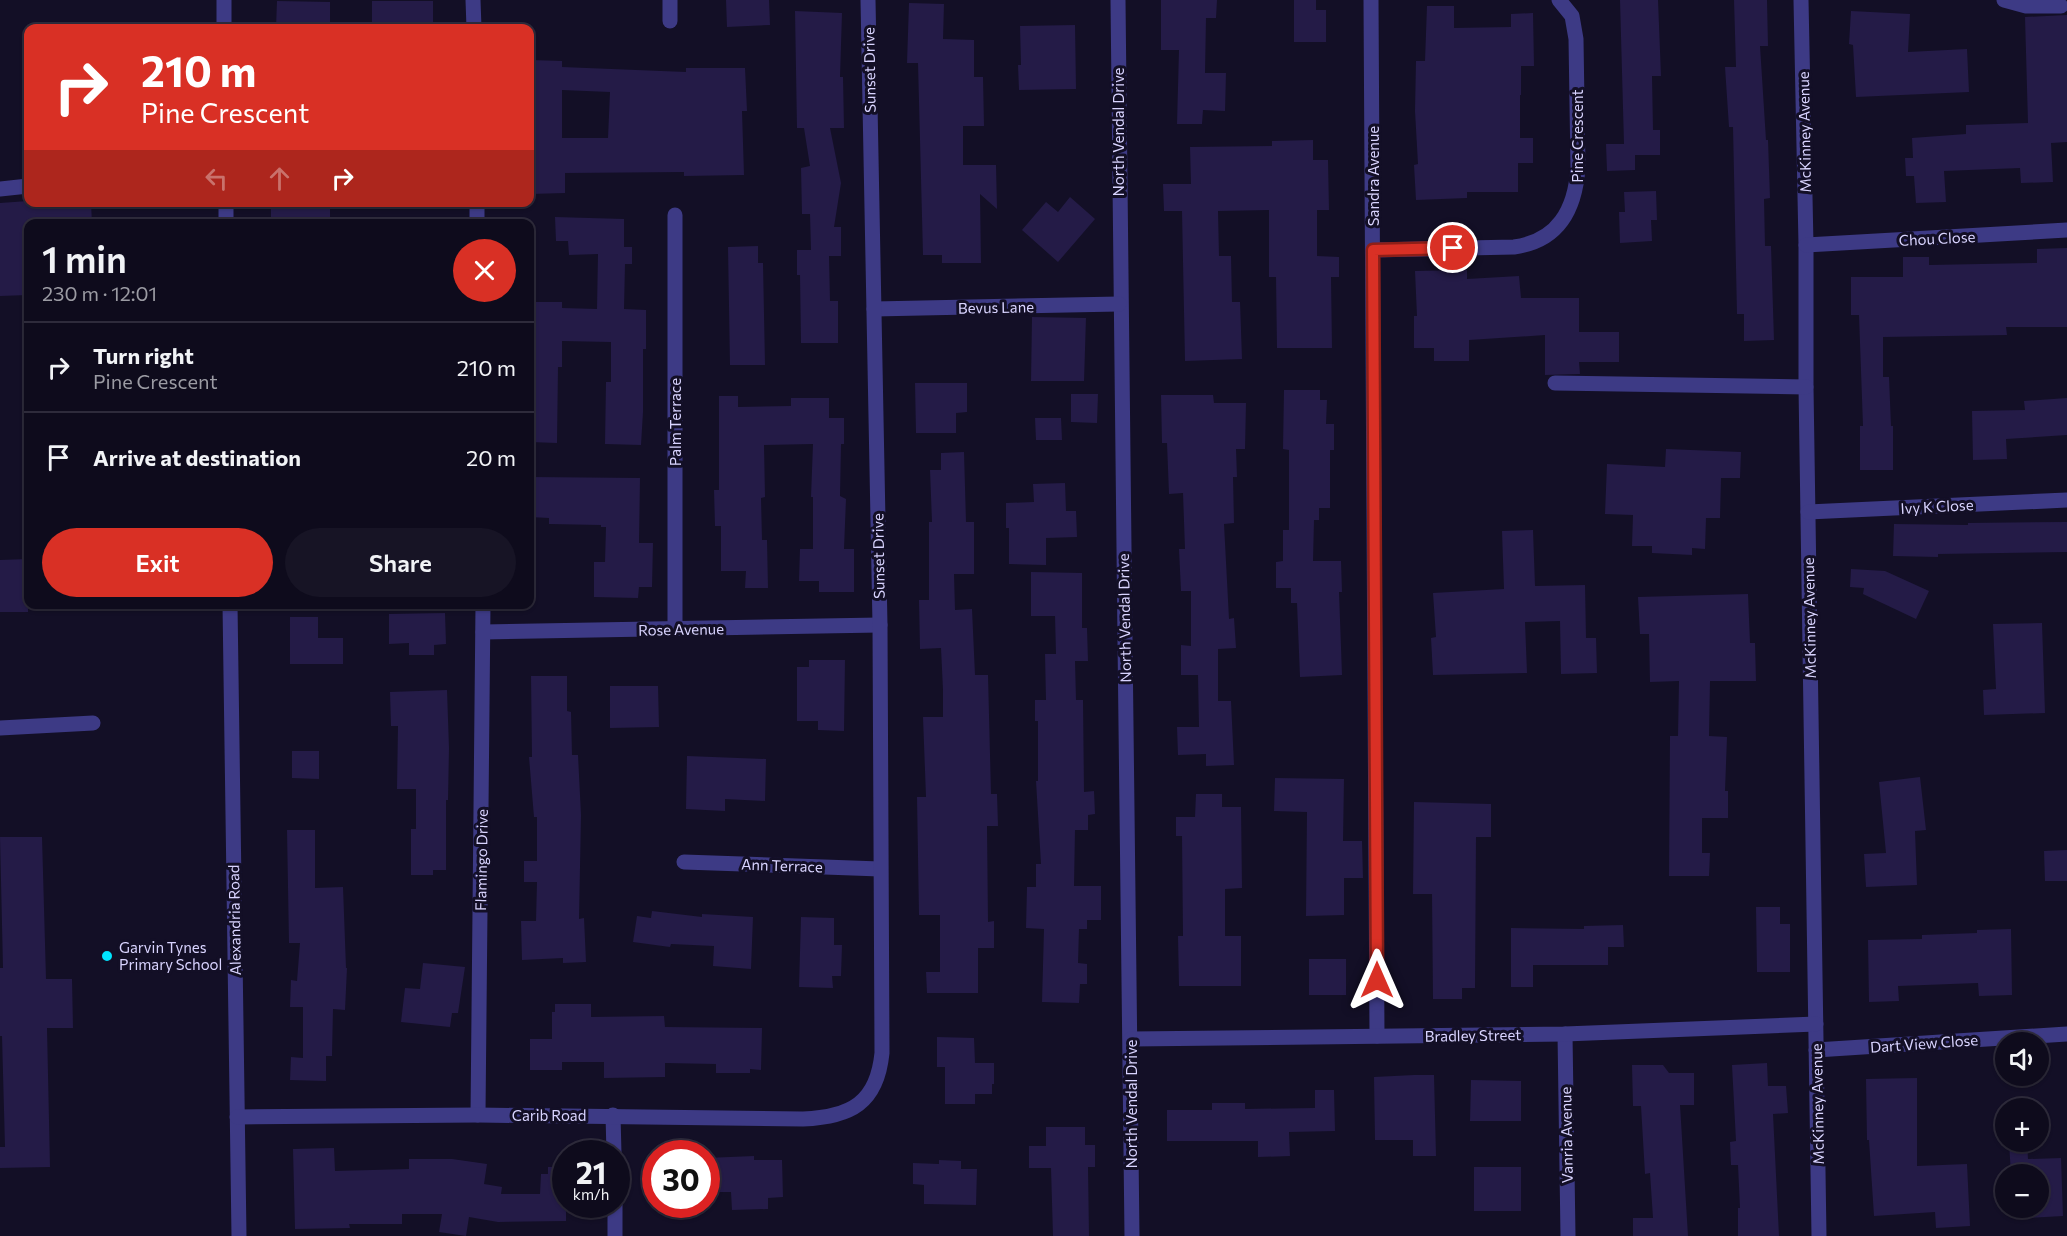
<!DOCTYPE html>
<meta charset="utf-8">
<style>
body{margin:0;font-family:Commissioner,sans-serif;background:#171425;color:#f1f3f6;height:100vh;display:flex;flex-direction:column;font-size:22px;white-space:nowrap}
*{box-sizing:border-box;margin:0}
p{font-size:20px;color:#9b9ba3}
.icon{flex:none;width:33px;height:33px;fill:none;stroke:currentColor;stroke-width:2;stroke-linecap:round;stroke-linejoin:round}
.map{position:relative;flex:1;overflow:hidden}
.sheet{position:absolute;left:24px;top:219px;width:510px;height:390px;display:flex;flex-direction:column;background:#0e0b1c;border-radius:12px;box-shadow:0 2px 4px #0004,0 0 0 2px #2e2b3b}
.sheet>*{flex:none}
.guide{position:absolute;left:24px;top:24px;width:510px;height:183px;border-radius:12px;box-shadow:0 2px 4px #0004,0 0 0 2px #2e2b3b;background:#d93025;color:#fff;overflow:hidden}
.controls{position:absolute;left:1995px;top:1032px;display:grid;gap:12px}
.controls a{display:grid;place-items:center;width:54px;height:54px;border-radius:50%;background:#0e0b1c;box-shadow:0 2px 4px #0004,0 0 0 2px #2e2b3b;font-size:30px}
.speed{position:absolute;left:552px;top:1140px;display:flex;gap:12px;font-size:30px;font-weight:700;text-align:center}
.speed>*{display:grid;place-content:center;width:78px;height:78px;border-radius:50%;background:#0e0b1c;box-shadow:0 2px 4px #0004,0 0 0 2px #2e2b3b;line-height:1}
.speed small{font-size:15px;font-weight:400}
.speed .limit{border:9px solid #d22;background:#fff;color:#111}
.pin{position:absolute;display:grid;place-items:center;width:51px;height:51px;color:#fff;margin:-26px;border:3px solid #fff;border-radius:50%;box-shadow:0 2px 6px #0007}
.me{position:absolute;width:66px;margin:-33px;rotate:0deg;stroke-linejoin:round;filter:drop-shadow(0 0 4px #0008)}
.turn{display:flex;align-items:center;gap:21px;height:126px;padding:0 18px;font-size:27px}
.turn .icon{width:78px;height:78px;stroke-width:2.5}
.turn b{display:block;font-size:42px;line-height:51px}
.lanes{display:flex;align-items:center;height:57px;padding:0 18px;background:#0003;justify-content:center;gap:30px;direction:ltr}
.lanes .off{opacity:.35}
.round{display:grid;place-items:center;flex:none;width:63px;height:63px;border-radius:32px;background:#171425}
.overview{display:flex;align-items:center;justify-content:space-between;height:102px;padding:0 18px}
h1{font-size:36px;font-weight:600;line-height:45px}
.primary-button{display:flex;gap:12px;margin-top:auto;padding:12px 18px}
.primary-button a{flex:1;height:69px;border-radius:36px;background:#d93025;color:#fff;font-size:24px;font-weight:600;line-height:69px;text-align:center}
.primary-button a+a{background:#171425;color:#f1f3f6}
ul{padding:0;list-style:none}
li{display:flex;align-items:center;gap:18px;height:90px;padding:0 18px;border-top:2px solid #2e2b3b}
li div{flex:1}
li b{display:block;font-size:22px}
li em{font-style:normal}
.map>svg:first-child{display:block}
.building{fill:#241b47;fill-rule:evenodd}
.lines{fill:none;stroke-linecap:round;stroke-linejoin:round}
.minor{stroke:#3d3a85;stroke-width:15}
.route-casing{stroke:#8d1f18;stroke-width:15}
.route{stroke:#d93025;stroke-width:10}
.poi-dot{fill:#00e5ff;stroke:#130f26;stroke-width:2}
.labels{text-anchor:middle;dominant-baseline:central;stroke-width:6;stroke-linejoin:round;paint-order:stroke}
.street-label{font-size:15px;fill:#d9d4ff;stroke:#130f26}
.poi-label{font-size:15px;fill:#d9d4ff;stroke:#130f26;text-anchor:start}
</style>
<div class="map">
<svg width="2067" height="1236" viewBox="0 0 2067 1236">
<rect width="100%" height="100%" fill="#130f26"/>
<!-- building -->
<g class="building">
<polygon points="726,0 769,0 770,25 727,27"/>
<polygon points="1161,0 1217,0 1216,18 1206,18 1205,73 1226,73 1225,111 1203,110 1202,124 1177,124 1179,50 1161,50"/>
<polygon points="1294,0 1316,0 1316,10 1326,10 1326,42 1294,42"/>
<polygon points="1620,0 1658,0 1661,76 1652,76 1653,130 1660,130 1660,155 1635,155 1635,170 1607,171 1606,144 1624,144"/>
<polygon points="1734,0 1767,0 1768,46 1760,46 1766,140 1768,140 1770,198 1764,199 1765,246 1771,246 1774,340 1744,341 1744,314 1737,314 1733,127 1729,127 1725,67 1736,67"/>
<polygon points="277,1 330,2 330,28 276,28"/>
<rect x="372" y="1" width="61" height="27"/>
<polygon points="909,3 944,4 943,39 974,40 974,77 983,77 984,126 963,126 963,165 996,165 997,209 980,194 981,263 942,263 942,255 923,255 918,63 907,63"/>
<polygon points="1427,6 1454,6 1454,28 1511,27 1511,14 1533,13 1534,66 1521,66 1521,95 1520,95 1520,138 1533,138 1533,163 1518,163 1518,192 1467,192 1467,198 1416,200 1414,165 1418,164 1415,111 1416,61 1425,61"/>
<polygon points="795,11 842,13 840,77 843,77 844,128 830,128 841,183 834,227 841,227 841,256 829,256 830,301 838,301 838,343 801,343 800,275 797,275 797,250 811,250 810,214 802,214 801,168 810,166 804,128 797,128"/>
<polygon points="1851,11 1910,14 1908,52 1967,49 1969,92 1856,97 1853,45 1849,44"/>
<polygon points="2067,15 2067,142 2051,143 2053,182 2021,183 2020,168 1944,171 1946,202 1916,203 1914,176 1906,176 1905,158 1913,158 1912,138 1966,134 1966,125 2028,123 2025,17"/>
<polygon points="1075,25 1076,89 1019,90 1018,65 1021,65 1020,26"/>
<path d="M 530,60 L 562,61 L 562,67 L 686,72 L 686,68 L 745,68 L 747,111 L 742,111 L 744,175 L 684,176 L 684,172 L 565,173 L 565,193 L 530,194 ZM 562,90 L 610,92 L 608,138 L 562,138 Z"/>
<polygon points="1313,140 1313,160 1328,160 1329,210 1317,210 1317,256 1339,257 1339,277 1331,277 1332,348 1277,348 1276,277 1269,277 1269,210 1218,211 1219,256 1231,256 1232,302 1240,302 1242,359 1185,361 1182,211 1164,211 1163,184 1191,184 1190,147 1272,146 1272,141"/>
<polygon points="1656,191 1657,220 1651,220 1652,241 1620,243 1619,212 1625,212 1624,192"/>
<polygon points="1070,197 1095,219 1058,262 1022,230 1046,202 1058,212"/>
<polygon points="28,201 91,202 92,224 28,224 28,295 0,296 0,203"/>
<polygon points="330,205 330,224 271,224 271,206"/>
<polygon points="555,217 624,219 624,247 632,247 632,264 625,264 624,309 646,310 646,349 643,349 643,412 641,445 605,444 606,382 611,382 611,342 562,341 562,367 558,367 557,443 530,442 530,302 562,302 562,308 597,309 598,254 569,255 568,241 556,241"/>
<polygon points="758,246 758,263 763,263 765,365 730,365 728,247"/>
<polygon points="2067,248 2067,327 2006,327 2007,335 1883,337 1883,377 1889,377 1891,426 1893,426 1893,470 1860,470 1860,426 1863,426 1859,315 1851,315 1851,277 1903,277 1903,257 1929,257 1929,265 2037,263 2037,249"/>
<polygon points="1467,270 1467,279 1519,276 1521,298 1579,298 1579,332 1619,332 1619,362 1579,362 1580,374 1545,375 1545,335 1469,340 1469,361 1434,361 1434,348 1414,348 1414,316 1417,316 1415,271"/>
<polygon points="1032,317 1086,318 1084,381 1031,381"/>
<polygon points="915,383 967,383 967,412 956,413 956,433 916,433"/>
<polygon points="1284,390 1320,390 1320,400 1327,400 1326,424 1334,424 1334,450 1330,450 1330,508 1319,508 1319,520 1314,520 1313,561 1341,561 1342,592 1339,592 1342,675 1300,677 1297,603 1291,603 1291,588 1276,588 1276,562 1283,561 1283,530 1289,530 1289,450 1283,449"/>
<polygon points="1071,394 1098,394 1097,423 1071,422"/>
<polygon points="1161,395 1213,395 1214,403 1246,403 1245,449 1236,449 1237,477 1233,477 1234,523 1224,524 1229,619 1234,618 1236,648 1218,649 1218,701 1231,701 1234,765 1206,766 1206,754 1178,755 1177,727 1199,727 1198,675 1181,675 1181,645 1191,646 1191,591 1181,591 1179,549 1185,549 1183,493 1169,494 1167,443 1162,443"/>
<polygon points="719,396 738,396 738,407 791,406 791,398 829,398 829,418 844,418 844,444 841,444 840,496 846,499 844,549 854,549 854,592 819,592 819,581 799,581 800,549 813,549 813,497 811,497 813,444 764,445 765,497 761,498 762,540 767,540 768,588 745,588 746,571 721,571 721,526 715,526 714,490 719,490"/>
<polygon points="2067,398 2067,435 2006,439 2007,459 1973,460 1972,411 2025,410 2024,401"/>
<polygon points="1035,418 1061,418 1062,440 1036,440"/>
<polygon points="1666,449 1741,452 1740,478 1721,478 1720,518 1706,518 1705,549 1692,548 1692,555 1652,553 1652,546 1632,546 1633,515 1605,514 1607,464 1665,467"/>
<polygon points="964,452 966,522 974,522 974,574 954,574 955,610 972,609 975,675 988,675 991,794 997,794 998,826 987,826 988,922 994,921 994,948 978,948 978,993 927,993 926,972 940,972 940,915 919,915 917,797 926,797 923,717 943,717 943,690 941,648 920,649 919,600 929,600 929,522 932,522 930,470 941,470 941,453"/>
<polygon points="530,477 640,478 639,543 653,543 652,587 639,587 638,598 594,597 594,562 605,562 606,527 601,527 601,525 549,524 549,518 530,517"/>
<polygon points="1065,483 1066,511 1076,511 1077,537 1046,538 1046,565 1009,564 1009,528 1006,528 1006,503 1034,502 1033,484"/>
<polygon points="2067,522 2067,552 1938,554 1938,557 1893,556 1894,524 1968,525 1968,523"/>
<polygon points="1533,530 1535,586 1585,585 1586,638 1596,638 1597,673 1561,674 1560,621 1525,622 1527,673 1433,675 1431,638 1436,637 1433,593 1504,589 1502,531"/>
<polygon points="28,559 28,612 0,612 0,560"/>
<polygon points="1851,569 1885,571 1929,591 1916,619 1863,594 1864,588 1850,587"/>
<polygon points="1031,572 1082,573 1082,628 1087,628 1088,661 1075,661 1076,700 1083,700 1084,792 1094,791 1095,814 1088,815 1088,830 1075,830 1074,886 1101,886 1101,920 1087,920 1087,929 1079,929 1078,963 1087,964 1087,984 1080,984 1079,1003 1042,1002 1044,929 1026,928 1027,887 1036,887 1036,864 1041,864 1036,781 1038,781 1038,721 1035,721 1035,700 1046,700 1045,654 1056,654 1055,616 1031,616"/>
<polygon points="1748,594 1750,643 1755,643 1756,681 1710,681 1709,736 1727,737 1725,791 1728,791 1728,818 1702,818 1702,853 1710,853 1709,876 1669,876 1670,736 1678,736 1679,681 1650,682 1649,634 1640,634 1638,597"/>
<polygon points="445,613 446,644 434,645 434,655 409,655 409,643 389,644 389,614"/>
<polygon points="290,617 318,617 318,638 343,638 343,664 290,664"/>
<polygon points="2042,623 2045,713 1984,715 1983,690 1996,689 1993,624"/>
<polygon points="809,660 845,660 844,731 818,730 818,721 797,721 797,667 809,667"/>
<polygon points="531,676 567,676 567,711 571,712 572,755 578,755 581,815 579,919 584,918 586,962 563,963 563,958 522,960 521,921 536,921 537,882 524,882 524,861 537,861 537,817 534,817 529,757 532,757"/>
<polygon points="610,686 658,686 659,727 610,728"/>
<polygon points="447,690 449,748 448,800 446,800 446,870 433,870 433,875 411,875 411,829 416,829 416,789 397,789 398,726 391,726 390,692"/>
<polygon points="292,751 319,751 319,779 292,778"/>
<polygon points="687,756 766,759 765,801 725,799 725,811 686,809"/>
<polygon points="1920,777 1926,830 1915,831 1917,885 1866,887 1864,854 1886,853 1879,782"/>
<polygon points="1275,778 1344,779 1343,841 1362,841 1363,878 1344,878 1344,915 1306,916 1307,812 1274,811"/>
<polygon points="1196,794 1222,794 1222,807 1241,807 1242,888 1225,889 1225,936 1241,936 1241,986 1179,986 1178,936 1183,936 1182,836 1176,836 1176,817 1195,817"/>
<polygon points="1414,802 1491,804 1491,837 1476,837 1475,988 1462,988 1462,999 1433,999 1432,894 1413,894"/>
<polygon points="287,830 315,830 315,888 343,887 346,968 347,968 345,1010 333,1009 332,1056 326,1056 326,1081 290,1080 291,1057 303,1058 303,1007 290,1007 291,980 297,981 300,943 289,943"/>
<polygon points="0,837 42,837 46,979 72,979 73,1028 47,1028 50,1167 0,1168 0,1147 5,1147 2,1036 0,1036 0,968 3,968"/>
<polygon points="2067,850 2067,881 2045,881 2044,851"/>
<polygon points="1756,907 1780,907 1780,924 1790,924 1790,972 1757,972"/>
<polygon points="652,911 702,917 702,914 753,917 751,969 713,966 714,946 671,944 670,947 633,942 637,916 651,918"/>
<polygon points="801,917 834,918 834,945 842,945 841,976 832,976 833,988 799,987"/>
<polygon points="1623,925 1624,947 1608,947 1608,965 1533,965 1533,987 1511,987 1511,928 1584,929 1584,926"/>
<polygon points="2011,929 2012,995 1979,996 1978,983 1898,986 1899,1001 1869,1002 1868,940 1922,939 1922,935 1977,933 1977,930"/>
<rect x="1309" y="959" width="37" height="36"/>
<polygon points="423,963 465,967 458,1013 452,1013 450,1027 401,1022 405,988 420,989"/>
<polygon points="555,1004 591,1004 591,1017 664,1016 665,1027 762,1028 761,1070 750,1069 750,1073 716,1073 716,1064 665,1063 665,1077 604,1078 604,1062 562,1062 562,1070 530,1070 530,1039 552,1039 552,1012 555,1012"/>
<polygon points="937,1037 974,1038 975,1063 994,1063 994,1084 992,1084 992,1094 975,1094 975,1104 945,1104 945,1067 937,1067"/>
<polygon points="1767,1063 1768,1086 1786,1086 1788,1113 1773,1114 1779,1236 1738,1236 1738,1208 1740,1208 1738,1165 1731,1165 1730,1142 1736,1141 1732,1065"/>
<polygon points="1632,1065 1663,1065 1669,1073 1694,1073 1694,1105 1680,1105 1688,1236 1633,1236 1633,1218 1653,1218 1650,1173 1645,1174 1641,1106 1633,1106"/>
<polygon points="1414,1075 1434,1075 1436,1156 1413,1156 1413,1140 1375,1140 1374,1077"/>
<polygon points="1917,1078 1917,1166 1967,1164 1970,1226 1936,1228 1935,1212 1874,1216 1869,1140 1867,1140 1866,1079"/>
<polygon points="1471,1080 1521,1081 1521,1121 1470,1121"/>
<polygon points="1315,1090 1334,1090 1335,1131 1289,1132 1290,1156 1258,1157 1258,1141 1167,1141 1167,1110 1212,1110 1212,1103 1245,1103 1245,1109 1315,1108"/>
<polygon points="1046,1127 1085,1127 1085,1145 1095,1145 1095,1167 1088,1167 1089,1236 1053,1236 1051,1168 1029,1168 1029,1146 1046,1146"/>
<polygon points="2009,1143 2027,1143 2028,1159 2061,1158 2063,1216 2029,1218 2029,1208 2038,1208 2038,1174 2011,1174"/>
<polygon points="334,1148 335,1171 409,1169 409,1159 452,1159 487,1164 484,1184 502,1187 501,1194 540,1194 541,1174 548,1174 548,1167 566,1167 566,1221 498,1222 469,1217 466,1236 439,1232 442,1214 402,1214 402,1224 349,1224 350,1228 295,1229 293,1149"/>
<polygon points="754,1156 754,1160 782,1160 783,1197 768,1198 768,1209 732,1210 731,1192 706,1192 706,1158"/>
<polygon points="939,1160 961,1161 961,1169 977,1169 976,1205 924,1204 924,1185 913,1184 913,1163 939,1164"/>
<rect x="1474" y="1167" width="47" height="44"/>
</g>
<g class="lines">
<!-- minor -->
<g class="minor">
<polyline points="224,0 224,28"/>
<polyline points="473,0 474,28"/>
<polyline points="670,0 670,21"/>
<path d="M 1118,0 C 1119,412 1130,824 1132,1236"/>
<polyline points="1371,0 1377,1036"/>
<polyline points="1801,0 1806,245 1806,387 1819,1236"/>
<polyline points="2004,0 2026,6 2061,6"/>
<polyline points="0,189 28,186"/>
<polyline points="226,202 226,224"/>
<polyline points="477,202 477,224"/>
<polyline points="675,215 675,629"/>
<polyline points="1806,245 2067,230"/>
<path d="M 1373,250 L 1514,247 C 1558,241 1575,210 1578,168 L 1576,39 L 1572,16 L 1559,0"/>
<polyline points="874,309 1119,304"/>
<polyline points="1555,383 1806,387"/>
<polyline points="1808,512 2067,500"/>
<polyline points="230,604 239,1236"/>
<polyline points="483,632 880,625"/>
<polyline points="0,728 93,723"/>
<polyline points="684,862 880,869"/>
<polyline points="1565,1034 1568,1236"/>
<polyline points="1131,1039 1565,1034 1816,1024"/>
<polyline points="1816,1050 2067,1034"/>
<polyline points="478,1115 483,604"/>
<polyline points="613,1115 614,1154"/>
<path d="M 237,1117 L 478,1115 L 803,1119 C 851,1117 877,1103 882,1053 L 880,625 L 868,0"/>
<polyline points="615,1204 615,1236"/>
</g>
</g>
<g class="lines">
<!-- route casing -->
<g class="route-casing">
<polyline id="route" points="1377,980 1373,250 1453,248"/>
</g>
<!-- route -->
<use href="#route" class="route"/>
</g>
<!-- markers -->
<circle class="poi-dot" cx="107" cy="956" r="6"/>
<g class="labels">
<!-- street labels -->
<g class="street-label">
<text transform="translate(869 70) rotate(-91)">Sunset Drive</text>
<text transform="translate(1118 132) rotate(-90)">North Vendal Drive</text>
<text transform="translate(1804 132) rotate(-91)">McKinney Avenue</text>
<text transform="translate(1577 136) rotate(-90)">Pine Crescent</text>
<text transform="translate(1373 176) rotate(-90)">Sandra Avenue</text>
<text transform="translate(1937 238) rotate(-3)">Chou Close</text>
<text transform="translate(996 307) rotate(-1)">Bevus Lane</text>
<text transform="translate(675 422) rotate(-90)">Palm Terrace</text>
<text transform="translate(1937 506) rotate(-3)">Ivy K Close</text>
<text transform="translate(878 556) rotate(-91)">Sunset Drive</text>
<text transform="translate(1124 618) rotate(-91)">North Vendal Drive</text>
<text transform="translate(1809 618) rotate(-91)">McKinney Avenue</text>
<text transform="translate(681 629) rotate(-1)">Rose Avenue</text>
<text transform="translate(481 860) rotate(-89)">Flamingo Drive</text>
<text transform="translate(782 865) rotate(2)">Ann Terrace</text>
<text transform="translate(234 920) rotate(-91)">Alexandria Road</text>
<text transform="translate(1473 1035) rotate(-1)">Bradley Street</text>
<text transform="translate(1924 1043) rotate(-4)">Dart View Close</text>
<text transform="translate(1131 1104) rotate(-90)">North Vendal Drive</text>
<text transform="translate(1817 1104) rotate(-91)">McKinney Avenue</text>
<text x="549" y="1115">Carib Road</text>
<text transform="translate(1566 1135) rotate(-91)">Vanria Avenue</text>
</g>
<!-- poi labels -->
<g class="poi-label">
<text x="119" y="947">Garvin Tynes<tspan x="119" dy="17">Primary School</tspan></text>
</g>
</g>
</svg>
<div class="controls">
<a><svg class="icon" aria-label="sound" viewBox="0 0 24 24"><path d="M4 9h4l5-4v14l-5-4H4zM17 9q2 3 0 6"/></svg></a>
<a>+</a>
<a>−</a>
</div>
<div class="speed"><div>21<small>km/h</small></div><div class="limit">30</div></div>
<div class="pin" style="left:1453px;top:248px;background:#d93025"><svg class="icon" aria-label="arrive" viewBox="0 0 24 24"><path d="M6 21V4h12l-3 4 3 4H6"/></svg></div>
<svg class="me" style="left:1377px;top:980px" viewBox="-20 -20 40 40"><path d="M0-17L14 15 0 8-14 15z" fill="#d93025" stroke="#fff" stroke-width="4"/></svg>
<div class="guide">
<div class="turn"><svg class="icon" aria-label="right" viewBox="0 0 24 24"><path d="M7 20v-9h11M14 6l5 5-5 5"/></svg><div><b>210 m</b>Pine Crescent</div></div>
<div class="lanes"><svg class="icon off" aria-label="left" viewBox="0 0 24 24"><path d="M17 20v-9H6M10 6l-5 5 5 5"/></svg><svg class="icon off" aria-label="ahead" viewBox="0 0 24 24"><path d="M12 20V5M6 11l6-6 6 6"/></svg><svg class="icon" aria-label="right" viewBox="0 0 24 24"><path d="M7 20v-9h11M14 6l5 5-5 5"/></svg></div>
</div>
<section class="sheet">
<div class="overview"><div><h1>1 min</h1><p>230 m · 12:01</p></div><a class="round" style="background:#d93025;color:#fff"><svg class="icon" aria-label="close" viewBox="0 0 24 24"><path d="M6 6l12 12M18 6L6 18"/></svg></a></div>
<ul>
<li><svg class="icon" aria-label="right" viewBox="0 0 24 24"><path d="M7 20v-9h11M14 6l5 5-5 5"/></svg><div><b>Turn right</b><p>Pine Crescent</p></div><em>210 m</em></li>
<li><svg class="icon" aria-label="arrive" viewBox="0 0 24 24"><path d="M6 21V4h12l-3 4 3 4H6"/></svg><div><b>Arrive at destination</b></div><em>20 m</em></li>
</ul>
<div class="primary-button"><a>Exit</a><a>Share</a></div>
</section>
</div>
